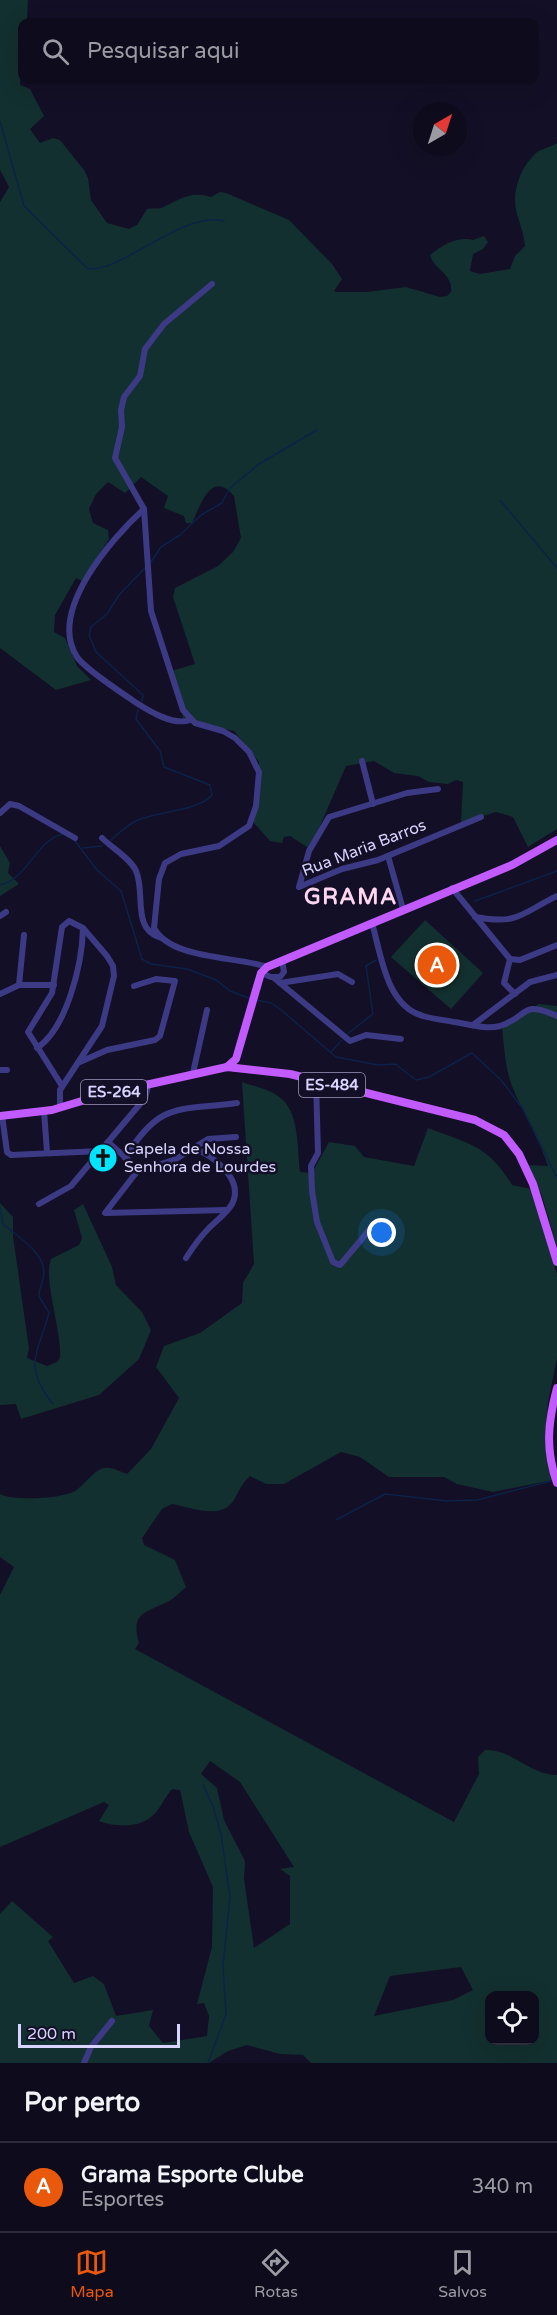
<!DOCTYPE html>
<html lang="pt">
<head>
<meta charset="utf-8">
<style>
  body { margin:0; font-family:"Varela Round",sans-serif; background:#171425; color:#f1f3f6 }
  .controls { position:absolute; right:18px; bottom:18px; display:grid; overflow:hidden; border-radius:12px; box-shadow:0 6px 24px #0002 }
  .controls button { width:54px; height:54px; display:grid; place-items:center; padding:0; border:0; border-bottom:2px solid #2e2b3b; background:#0e0b1c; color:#f1f3f6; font:30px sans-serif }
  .compass { position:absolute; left:413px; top:102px; width:54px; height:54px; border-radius:50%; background:#0e0b1c; box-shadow:0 6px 24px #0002; rotate:39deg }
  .scale { position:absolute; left:18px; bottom:15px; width:162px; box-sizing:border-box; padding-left:6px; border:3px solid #d9d4ff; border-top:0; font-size:16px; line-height:21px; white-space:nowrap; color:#d9d4ff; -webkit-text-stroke:4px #130f26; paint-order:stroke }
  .you { position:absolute; left:382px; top:1233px; width:21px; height:21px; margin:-15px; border:4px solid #fff; border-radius:50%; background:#1a73e8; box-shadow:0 0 0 9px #1a73e833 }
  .badge { display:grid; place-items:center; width:39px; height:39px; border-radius:50%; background:#ea580c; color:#fff; font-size:20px; font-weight:700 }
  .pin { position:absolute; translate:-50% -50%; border:3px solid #fff; box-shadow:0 2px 6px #0006 }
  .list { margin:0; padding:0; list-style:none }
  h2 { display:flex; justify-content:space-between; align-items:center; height:78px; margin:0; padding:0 24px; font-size:26px }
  h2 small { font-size:20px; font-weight:400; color:#9b9ba3 }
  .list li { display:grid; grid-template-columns:39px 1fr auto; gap:18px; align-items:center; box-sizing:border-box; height:90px; padding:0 24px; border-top:2px solid #2e2b3b }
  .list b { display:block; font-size:22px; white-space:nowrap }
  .list p { margin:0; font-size:20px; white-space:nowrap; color:#9b9ba3 }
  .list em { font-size:20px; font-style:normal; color:#9b9ba3 }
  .icon { flex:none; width:33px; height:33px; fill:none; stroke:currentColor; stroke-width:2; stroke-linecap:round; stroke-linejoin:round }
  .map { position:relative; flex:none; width:557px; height:2063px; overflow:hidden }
  .search { position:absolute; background:#0e0b1c; box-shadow:0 6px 24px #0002; left:18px; right:18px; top:18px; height:66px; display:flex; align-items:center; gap:15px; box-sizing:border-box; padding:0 21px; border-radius:12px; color:#9b9ba3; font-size:22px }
  .sheet { height:168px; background:#0e0b1c }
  nav { display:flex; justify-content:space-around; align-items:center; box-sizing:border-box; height:84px; border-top:2px solid #2e2b3b; background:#0e0b1c; font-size:16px; color:#9b9ba3 }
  nav a { display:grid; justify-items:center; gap:3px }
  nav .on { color:#ea580c }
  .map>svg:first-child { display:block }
</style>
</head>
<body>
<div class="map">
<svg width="557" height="2063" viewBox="0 0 557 2063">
  <rect width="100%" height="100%" fill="#130f26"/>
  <g fill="#12302f" fill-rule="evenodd">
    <path d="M0 0H28L27 22H22L20 85 30 89 44 116 30 129 40 143 53 138 60 140 84 170 88 178 91 200 107 223 129 229 137 225 147 209C151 208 157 209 161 208 179 200 190 190 211 197L220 192 226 193 289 220 332 264 342 279 334 291 337 292H367L406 287 440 297 447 296 451 292C453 273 434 270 430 255 442 245 458 236 473 240L484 236 488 242 483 249 473 254 470 271 480 274 510 269 515 256 525 246C524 234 520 225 517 214 511 192 520 168 536 153 541 149 551 147 557 143V829L528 847 513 817 496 812 461 823 463 782 456 780 448 784 429 782 418 776 394 773 374 761 346 766 310 849 290 836 284 837 282 843 270 841 253 822 259 762 234 731 184 721 171 671 195 664 173 597 175 588 218 566 233 552 241 538 234 496C211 468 200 507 192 523H186L184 516 164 508 168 496 141 477 125 493 108 482 96 494 89 509 93 523 108 530 109 539 82 581 76 578 55 615 54 632 65 638 77 666 91 680 56 690 0 648V202L9 187 0 170Z"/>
    <path d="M0 846 10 863 8 873 19 884 0 896Z"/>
    <path d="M425 920 483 973 451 1009 391 957Z"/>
    <path d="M539 1004 557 1006V1247L542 1196 528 1165 548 1166C539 1138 523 1114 512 1086 505 1068 504 1046 502 1027Z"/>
    <path d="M242 1082C253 1086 268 1089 278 1096 300 1110 297 1148 300 1172L312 1173 329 1142 355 1146 364 1157 414 1166 428 1128C469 1144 488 1145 512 1185L531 1189 557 1274V1358L548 1402 545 1440 553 1480 493 1492 457 1484 444 1477H389L360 1457 341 1452 284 1484H266L250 1476C242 1483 239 1491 234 1500 220 1521 191 1507 172 1504L162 1509 142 1538 144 1545 175 1560 186 1587C180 1592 174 1599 167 1602 146 1613 130 1612 139 1643L135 1649 454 1822 479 1774 478 1757 485 1750C510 1748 530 1775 557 1775V2063H311L303 2055 280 2054 247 2045 228 2051 209 2063H0V1914L12 1901 53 1937 48 1941 74 1983 93 1976 104 1984 116 2016 153 2010 149 2026 163 2043 207 2036 209 2016 204 2003 197 2004 212 1947 213 1887 189 1832 180 1790 172 1789C164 1798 160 1810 151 1817 139 1828 113 1827 99 1821L109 1805 104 1802 0 1847V1595L14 1567 0 1557V1494C14 1501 61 1499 75 1491 84 1486 94 1469 105 1468 112 1467 121 1472 127 1474L151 1449 179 1398 156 1367 164 1346 200 1333 242 1303 243 1283 254 1264ZM210 1761 240 1782 294 1867 280 1869 290 1876V1924L254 1948 244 1879 245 1861 224 1820 217 1788 201 1774ZM461 1967 473 1990 453 2000 374 2016 390 1976ZM490 1996H534V2040H490Z"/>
    <path d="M0 1203 13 1217V1236L29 1349 27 1358 47 1366 57 1362 60 1358C62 1331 43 1280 51 1259L79 1245 82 1238 74 1210 83 1204 112 1267 116 1285 142 1312 151 1330 139 1359 99 1395 21 1419 16 1404 0 1405Z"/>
  </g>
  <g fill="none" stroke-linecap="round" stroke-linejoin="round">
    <g stroke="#0c2248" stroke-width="1.5">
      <path d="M0 121 24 206 87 268C118 276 182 210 224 221"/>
      <path d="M500 500 557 568"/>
      <path d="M151 562 161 547 180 535 201 515 222 503 229 489 236 483 259 464 317 430"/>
      <path d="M142 701 143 695 96 652 89 635 91 627 107 614 119 595 145 568"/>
      <path d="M111 840C120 832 127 825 138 820 157 812 201 810 212 795L210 785 164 767 160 751 136 719 138 710"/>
      <path d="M75 841 97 870 121 891 142 959 151 964 187 969 216 980 230 991 251 999"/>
      <path d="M83 848 102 846"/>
      <path d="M0 885C28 879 36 840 63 834"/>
      <path d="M475 901 557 871"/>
      <path d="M256 1000 271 1003 280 1009 336 1057 378 1065 395 1064 416 1080 429 1077 472 1053 501 1080 523 1109 557 1178"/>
      <path d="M346 1035 373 1014 366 966 376 960"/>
      <path d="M331 1052 342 1040"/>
      <path d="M0 1207 3 1224C17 1236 43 1251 44 1272 44 1281 39 1287 39 1296L49 1313C37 1355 23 1366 53 1404"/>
      <path d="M336 1520 385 1494 447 1501 477 1500 551 1481"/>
      <path d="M203 1785 213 1806 221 1834 230 1897 223 1966 226 2014 208 2063"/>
    </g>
    <g stroke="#3d3a85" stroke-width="6">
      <path d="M212 284 164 324 145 349 140 376 124 397 121 410 122 427 115 458 144 509 151 611 183 710 195 723 223 731 235 738 249 752 259 772 256 806 249 826 219 846 181 854 165 863 159 879 154 928C171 960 237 956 267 967"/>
      <path d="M144 509C113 537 47 611 77 657 85 669 122 693 135 702 149 711 173 726 190 720"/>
      <path d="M362 761 373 804"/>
      <path d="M438 789 407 793 329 817 309 851 299 887 342 869 378 860 481 817"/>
      <path d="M0 813 10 804 19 806 75 838"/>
      <path d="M102 838C111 847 131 859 136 871 146 894 131 929 161 938"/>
      <path d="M388 856 403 909"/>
      <path d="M452 888 510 959 504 983 515 994"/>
      <path d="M0 916 6 912"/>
      <path d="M475 917C519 925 520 914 557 896"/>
      <path d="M372 923C381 954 386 1006 423 1016 433 1019 444 1020 454 1022 469 1024 485 1030 500 1026 529 1017 520 999 557 1016"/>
      <path d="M510 959 520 960 557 945"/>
      <path d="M261 973 271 977H280L284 972 282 960"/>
      <path d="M274 978 350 1041 366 1035 401 1039"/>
      <path d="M280 983 338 974 352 982"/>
      <path d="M19 985 24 935"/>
      <path d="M0 994 19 985H54"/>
      <path d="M473 1025 530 982 557 975"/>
      <path d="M37 1048C67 1028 82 964 83 929"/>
      <path d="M80 1062 107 1050 155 1040 160 1036 175 981 156 979 134 986"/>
      <path d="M0 1070H7"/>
      <path d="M193 1073 207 1010"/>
      <path d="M316 1081 318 1153 311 1166 312 1191 317 1222 333 1262 340 1265 376 1222"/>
      <path d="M60 1108V1090L102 1026 114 976 113 966 107 956 83 928 69 921 62 927 52 993 28 1032 62 1086"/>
      <path d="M44 1111 47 1152"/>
      <path d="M2 1115 7 1152 11 1155 101 1151"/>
      <path d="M108 1142 135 1166 143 1170 176 1159 208 1139 236 1137"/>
      <path d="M125 1158C160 1101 177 1111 237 1103"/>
      <path d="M139 1169 105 1213 227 1210"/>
      <path d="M39 1204 71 1186 145 1098 149 1083"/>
      <path d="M186 1258C193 1247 200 1237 209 1228 217 1220 227 1213 232 1204 245 1179 212 1155 193 1148"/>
      <path d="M84 2063 91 2047 112 2021"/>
    </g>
    <g stroke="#c25bff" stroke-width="8">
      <path d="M227 1067 236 1059 261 973 267 967 512 865 557 840"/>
      <path d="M0 1116 52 1110 105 1094 227 1067 290 1074 475 1120 504 1135 519 1154 533 1184 557 1262"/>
      <path d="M557 1388C548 1422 545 1449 557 1483"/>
    </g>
  </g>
  <defs>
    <g id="church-disc" transform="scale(1.5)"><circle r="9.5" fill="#00e5ff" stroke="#130f26"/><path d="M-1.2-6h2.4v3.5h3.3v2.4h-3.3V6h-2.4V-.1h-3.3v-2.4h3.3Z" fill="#111"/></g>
  </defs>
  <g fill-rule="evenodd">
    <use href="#church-disc" x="103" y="1158"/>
  </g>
  <g text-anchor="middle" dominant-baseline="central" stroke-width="5" stroke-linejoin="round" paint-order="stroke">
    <g fill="#130f26" stroke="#9e99be" stroke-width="1.5">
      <rect x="299" y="1073" width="66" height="24" rx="4.5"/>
      <rect x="81" y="1080" width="66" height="24" rx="4.5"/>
    </g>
    <g font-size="15" font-weight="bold" fill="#d9d4ff">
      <text x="332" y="1085">ES-484</text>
      <text x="114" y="1092">ES-264</text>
    </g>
    <g font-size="16" fill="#d9d4ff" stroke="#130f26">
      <text transform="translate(364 848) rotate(-21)">Rua Maria Barros</text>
    </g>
    <g font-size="16" fill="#d9d4ff" stroke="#130f26" text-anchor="start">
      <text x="124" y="1149">Capela de Nossa<tspan x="124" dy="18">Senhora de Lourdes</tspan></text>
    </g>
    <g font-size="22" font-weight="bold" letter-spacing="1.5" fill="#ffd6f0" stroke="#130f26">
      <text x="351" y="897">GRAMA</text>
    </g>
  </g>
</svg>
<div class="controls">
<button><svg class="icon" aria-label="locate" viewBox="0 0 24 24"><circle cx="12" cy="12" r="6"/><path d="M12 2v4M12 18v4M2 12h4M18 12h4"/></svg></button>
</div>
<svg class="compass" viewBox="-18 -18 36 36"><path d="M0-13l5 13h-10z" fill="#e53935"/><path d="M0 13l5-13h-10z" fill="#9b9ba3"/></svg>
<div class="scale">200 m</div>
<div class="you"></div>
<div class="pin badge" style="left:437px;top:965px">A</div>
<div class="search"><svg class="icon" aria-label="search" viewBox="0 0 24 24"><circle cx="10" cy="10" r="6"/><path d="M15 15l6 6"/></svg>Pesquisar aqui</div>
</div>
<section class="sheet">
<h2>Por perto<small></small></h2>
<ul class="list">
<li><span class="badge">A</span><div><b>Grama Esporte Clube</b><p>Esportes</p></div><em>340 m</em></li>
</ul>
</section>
<nav>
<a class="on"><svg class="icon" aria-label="map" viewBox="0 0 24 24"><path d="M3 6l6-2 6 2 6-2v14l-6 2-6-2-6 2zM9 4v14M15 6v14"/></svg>Mapa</a>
<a><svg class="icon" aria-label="directions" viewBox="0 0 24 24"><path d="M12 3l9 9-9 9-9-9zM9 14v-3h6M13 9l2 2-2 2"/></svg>Rotas</a>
<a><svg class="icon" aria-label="saved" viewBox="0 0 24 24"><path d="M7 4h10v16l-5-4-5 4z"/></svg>Salvos</a>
</nav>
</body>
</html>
